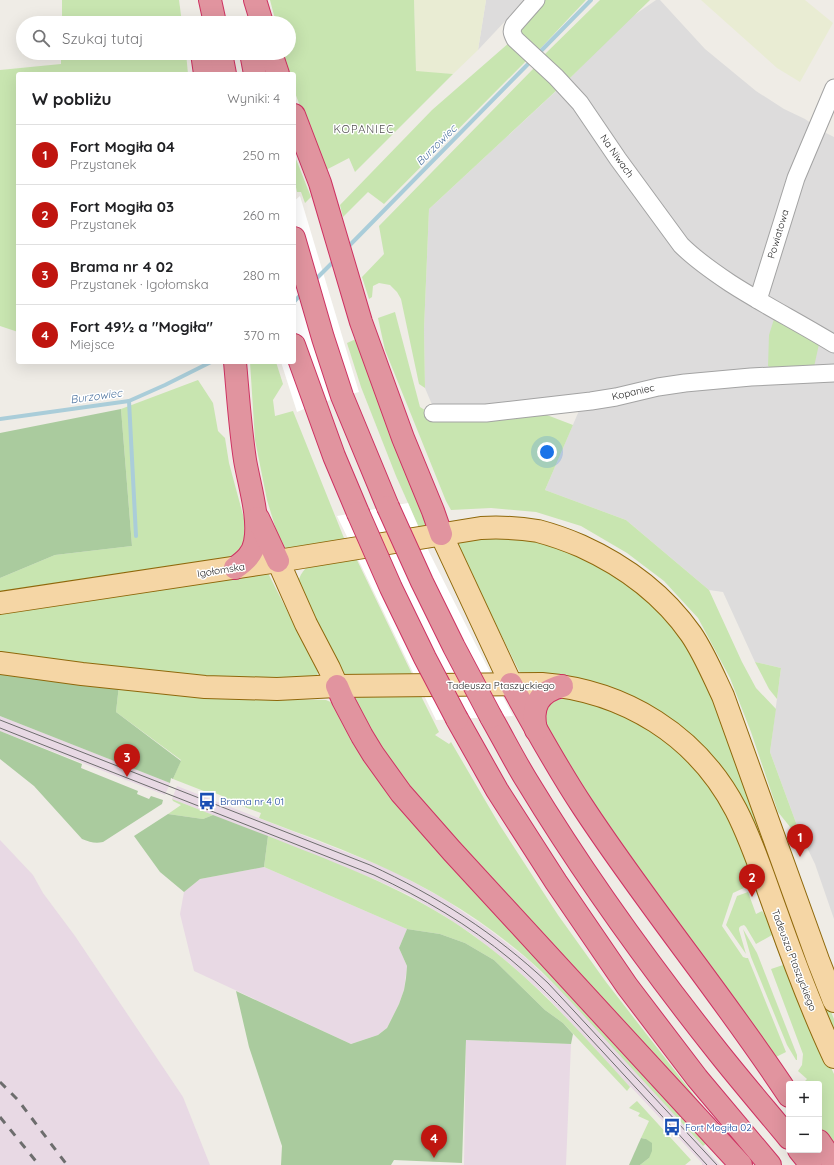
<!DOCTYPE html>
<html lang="pl">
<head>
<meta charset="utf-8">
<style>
  body { margin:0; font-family:Quicksand,sans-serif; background:#f2f2f2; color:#202124 }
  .controls { position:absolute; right:12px; bottom:12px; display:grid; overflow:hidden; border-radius:4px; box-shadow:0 4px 16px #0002 }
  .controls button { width:36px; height:36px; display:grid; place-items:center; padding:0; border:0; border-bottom:1px solid #e0e0e0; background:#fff; color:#202124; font:20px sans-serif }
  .you { position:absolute; left:547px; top:452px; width:14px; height:14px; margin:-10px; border:3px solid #fff; border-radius:50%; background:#1a73e8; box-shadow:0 0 0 6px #1a73e833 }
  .badge { display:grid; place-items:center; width:26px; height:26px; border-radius:50%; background:#bf150f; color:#fff; font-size:13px; font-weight:700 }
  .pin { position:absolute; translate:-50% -33px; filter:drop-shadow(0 1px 2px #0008) }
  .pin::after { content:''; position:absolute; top:21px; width:14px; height:12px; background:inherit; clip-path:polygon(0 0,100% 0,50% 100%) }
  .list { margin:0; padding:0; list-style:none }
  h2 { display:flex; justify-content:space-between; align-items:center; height:52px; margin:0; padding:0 16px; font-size:17px }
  h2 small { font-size:13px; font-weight:400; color:#757577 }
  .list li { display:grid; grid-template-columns:26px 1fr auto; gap:12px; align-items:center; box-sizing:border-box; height:60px; padding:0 16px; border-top:1px solid #e0e0e0 }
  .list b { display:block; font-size:15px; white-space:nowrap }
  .list p { margin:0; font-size:13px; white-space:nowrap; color:#757577 }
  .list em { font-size:13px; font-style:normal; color:#757577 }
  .icon { flex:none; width:22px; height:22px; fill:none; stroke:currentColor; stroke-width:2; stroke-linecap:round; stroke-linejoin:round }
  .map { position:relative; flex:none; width:834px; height:1165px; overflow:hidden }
  .search { position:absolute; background:#fff; box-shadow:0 4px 16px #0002; left:16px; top:16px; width:280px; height:44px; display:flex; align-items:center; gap:10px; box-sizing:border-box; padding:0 14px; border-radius:22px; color:#757577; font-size:15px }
  .panel { position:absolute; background:#fff; box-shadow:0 4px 16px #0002; left:16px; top:72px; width:280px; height:292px; border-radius:4px }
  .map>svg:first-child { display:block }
</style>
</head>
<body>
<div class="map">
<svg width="834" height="1165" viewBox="0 0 834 1165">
  <rect width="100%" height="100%" fill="#efece6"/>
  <g fill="#dddcdc">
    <path d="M486 0H525L478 50Z"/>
    <path d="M656 0H660L705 49 756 91 784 109 805 119 822 131 834 137V919L815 864 799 831 770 752 781 668 755 662 723 592 709 590 626 520 545 490 581 406 433 407 425 388 424 329 429 209 569 79 630 18Z"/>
  </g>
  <g fill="#e8d9e4">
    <path d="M0 716 170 783 165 795 0 731Z"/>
    <path d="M177 786 384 867 406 878 444 899 487 928 526 958 567 997 720 1165H702V1163L631 1087H630L548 998 509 963 472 934 443 915 409 895 374 879 172 799Z"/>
    <path d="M0 840 33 875 43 893 75 936 183 1097 210 1165H0Z"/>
    <path d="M264 867 407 929 399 948 407 966 404 990 399 1004 387 1028 378 1035 351 1044 194 971 180 914 184 892 200 879Z"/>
    <path d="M466 1040 571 1044 566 1165H464Z"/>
  </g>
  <g fill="#e9ecd3">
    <path d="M414 0H486L478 50 453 74 416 72Z"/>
    <path d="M701 0H805L833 23 800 82 777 68Z"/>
  </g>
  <g fill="#c8e5b0">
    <path d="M62 0H179L182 23H62Z"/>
    <path d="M270 0H414L416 71 453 74 355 172 349 158 324 171 294 90V74H288L283 53H289V23H276Z"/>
    <path d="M544 0H586L539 50 519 32 523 23Z"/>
    <path d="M600 0H650L569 79 543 56Z"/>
    <path d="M510 42 526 61 384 204 368 192 343 217 340 205 432 110Z"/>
    <path d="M61 53H186L188 74H18V332L0 326V70L61 64Z"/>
    <path d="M534 68 558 89 429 209 424 329 425 388 419 384 401 299 397 292 390 285 379 283 373 286 372 297 369 299 362 277 384 254 379 226Z"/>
    <path d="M294 154 311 197 305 203 301 192H297L294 178Z"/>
    <path d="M395 312 420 407 439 419 539 412 573 425 545 490 626 520 709 590 742 662 756 688 776 709 770 752 799 831 795 833 778 812 751 732 730 678 698 618 664 581 627 553 581 526 536 512 491 508 451 510 446 501 385 350 378 318Z"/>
    <path d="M774 319 819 344 814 367 773 369 768 366 769 335Z"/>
    <path d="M356 339 430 525 421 532 396 476 361 387 347 343Z"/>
    <path d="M250 362H276L283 384 273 400 275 416 293 411 346 543 284 552 281 546 267 500 255 440Z"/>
    <path d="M198 380 213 403 218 431 225 438 229 463 246 526 253 540 236 560 0 595V578L55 555 132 546 121 409Z"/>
    <path d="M494 538H512L540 542 565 549 619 575 677 627 705 674 812 965 834 1019V1039L696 742 523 675 519 671 457 546V543L459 541Z"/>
    <path d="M356 558 414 678 345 675 341 672 298 583C299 577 302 572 306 568Z"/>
    <path d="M267 571 318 672 317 676 309 678 231 677 137 672 0 656V610Z"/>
    <path d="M755 662 781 668 777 699 769 689Z"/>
    <path d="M119 685 285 699 326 700 335 704 707 1143 703 1146C673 1113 643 1081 613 1048 590 1022 566 996 541 971 512 944 478 919 444 899 386 864 322 842 259 818L261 813 226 800 227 798 215 793 214 795 173 779 181 760 116 712Z"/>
    <path d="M419 692 439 732 435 735 449 744 451 742 499 824 558 915 606 982 707 1112 403 784 350 694Z"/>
    <path d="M559 695 592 700 674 743 720 796 744 853 749 874 742 877 746 887 733 893 722 926 743 957 746 958H748L786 1052 776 1057 795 1084H791L588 799 544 727 543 707Z"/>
    <path d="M172 799 213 815 203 819 168 814 181 805 173 801Z"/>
    <path d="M268 836C328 860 389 882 444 916 519 962 572 1023 630 1087L627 1091 563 1023 545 1010 494 960 465 943 440 934 407 929 264 867Z"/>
    <path d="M748 892 756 914 762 911 775 930 811 1026 834 1074V1149L819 1127V1084H802L807 1079 798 1071 802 1065 803 1054 771 969 783 965 772 935 756 944 746 927 744 925C740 926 739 927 739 930L746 954 726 925 737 896Z"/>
    <path d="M743 929 757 953 797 1055V1060H796L787 1045 751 957Z"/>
    <path d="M637 1101 691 1160 685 1165H640L649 1158 646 1139 641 1138 649 1121 638 1116 640 1113 629 1108 631 1106Z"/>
  </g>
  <g fill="#aacb9e">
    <path d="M121 409 132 546 55 555 0 578V433Z"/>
    <path d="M0 671 119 685 116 712 181 761 173 779 171 778 170 783 0 716Z"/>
    <path d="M0 731 82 764 81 768 138 791 137 794 149 799 151 796 163 800 162 804 103 842C95 844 90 842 82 839L34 786 0 759Z"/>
    <path d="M168 814 203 819 213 815 268 836 264 867 200 879 184 892 160 872 134 836Z"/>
    <path d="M407 929 440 934 465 943 494 960 545 1010 563 1023 573 1034 571 1044 466 1040 462 1163 394 1160 391 1165H281L282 1146 249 1047 236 991 351 1044 378 1035 387 1028 399 1004 404 990 406 978 407 966 399 948Z"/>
    <path d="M641 1138 646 1139 652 1143V1151L649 1158 640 1165H629Z"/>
  </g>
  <g fill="#fff">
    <path d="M300 196 359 392 316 404 297 412 281 362H294V201Z"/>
    <path d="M408 503 430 554 476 645 513 716 436 720 337 516Z"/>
  </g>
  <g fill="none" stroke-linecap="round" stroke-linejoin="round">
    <g stroke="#aacdd9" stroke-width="4">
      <path d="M537 55 591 0"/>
      <path d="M346 249 532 60"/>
      <path d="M314 281 336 259"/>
      <path d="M294 302 302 293"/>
      <path d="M129 401 136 536"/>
      <path d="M0 419 129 401 165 385 211 362"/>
    </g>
    <g stroke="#a3a3a3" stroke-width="19">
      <g id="minor">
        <path d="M536 0 514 25C511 31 512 33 515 39L556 77 580 103 618 159 681 245C696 260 712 271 730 283 764 305 800 323 834 344"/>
        <path d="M758 300 796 178 834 88"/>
        <path d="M433 413H486L591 401 616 397 658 387 685 383 751 377 834 373"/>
      </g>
    </g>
    <g stroke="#8f680b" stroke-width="24">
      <g id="major">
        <path d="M441 534 511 684"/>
        <path d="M278 561 306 624 329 668 337 686"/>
        <path d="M0 603 278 561 481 528C500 527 520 528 538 531 553 535 567 540 581 546 625 566 663 594 691 634 704 653 713 675 723 696L818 960 834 1001"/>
        <path d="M0 663 82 674 205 687 277 689 337 686 542 684C625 691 697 735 736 810 753 843 764 879 777 914 794 962 812 1010 834 1057"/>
      </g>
    </g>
    <g stroke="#ce3262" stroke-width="24">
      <g id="highway">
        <path d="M210 0 215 23"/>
        <path d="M255 0 262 23"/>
        <path d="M202 53 205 74"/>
        <path d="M221 53 225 74"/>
        <path d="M251 53 255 74"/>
        <path d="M271 53 278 74"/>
        <path d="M294 115 320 183 361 322 403 438 433 511 441 534"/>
        <path d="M294 238 323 338 342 396 388 507"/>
        <path d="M294 345 334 456 358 513"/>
        <path d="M235 362C238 395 240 427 245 460 249 484 260 518 255 542 253 554 245 561 235 568"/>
        <path d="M258 518 278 561"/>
        <path d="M511 684C534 726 557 768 583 807 648 906 724 997 789 1096"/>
        <path d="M337 686 343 700 362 736 373 754 401 793 452 851 741 1165"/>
        <path d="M491 717C503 738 514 760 527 781 584 875 649 965 718 1052 741 1081 765 1109 789 1138"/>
        <path d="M457 719 497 790 556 882 627 986 697 1078 770 1165"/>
        <path d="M536 730C531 707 538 692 562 686"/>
        <path d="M819 1141 834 1163"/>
        <path d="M799 1150 811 1165"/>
      </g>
    </g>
    <use href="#minor" stroke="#fff" stroke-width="17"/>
    <use href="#major" stroke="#f5d6a5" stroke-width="22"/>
    <use href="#highway" stroke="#e1949f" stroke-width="22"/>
    <g stroke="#6d6d6d" stroke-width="1">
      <path d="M0 720 370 865C437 896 495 933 548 983L717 1165"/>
      <path d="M0 728 374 875C423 898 469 925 510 959 544 987 572 1019 602 1051 637 1089 672 1127 707 1165"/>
    </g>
    <g stroke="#6d6d6d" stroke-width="3" stroke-dasharray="8 8" stroke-linecap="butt">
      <path d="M0 1082 18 1100 67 1165"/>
      <path d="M0 1117 39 1165"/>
    </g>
    <g stroke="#ce3262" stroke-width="24" stroke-linecap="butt">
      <g id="highway-bridge">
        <path d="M388 507 422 582 454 647 491 717"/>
        <path d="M358 513 391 588 425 658 457 719"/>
      </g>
    </g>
    <use href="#highway-bridge" stroke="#e1949f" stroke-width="22"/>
  </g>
  <defs>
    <g id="bus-bare" transform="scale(1.38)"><path d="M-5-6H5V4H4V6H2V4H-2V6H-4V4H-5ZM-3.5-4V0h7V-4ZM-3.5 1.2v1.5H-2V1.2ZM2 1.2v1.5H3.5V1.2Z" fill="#1a4fb4" stroke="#fff" stroke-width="2.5" paint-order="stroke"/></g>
  </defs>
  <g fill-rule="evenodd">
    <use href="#bus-bare" x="207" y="801"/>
    <use href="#bus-bare" x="672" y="1127"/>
  </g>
  <g text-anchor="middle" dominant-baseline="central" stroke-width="3" stroke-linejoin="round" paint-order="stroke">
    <g font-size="10" fill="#1f1f1f" stroke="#fff">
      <text transform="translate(617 156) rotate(55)">Na Niwach</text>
      <text transform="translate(778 234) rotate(-73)">Powiatowa</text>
      <text transform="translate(633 392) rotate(-13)">Kopaniec</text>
      <text transform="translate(221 570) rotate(-9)">Igołomska</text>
      <text x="501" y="685">Tadeusza Ptaszyckiego</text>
      <text transform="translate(794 960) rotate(69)">Tadeusza Ptaszyckiego</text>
    </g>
    <g font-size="10" fill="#164399" stroke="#fff" text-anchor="start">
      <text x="220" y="801">Brama nr 4 01</text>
      <text x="685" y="1127">Fort Mogiła 02</text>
    </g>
    <g font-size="11" letter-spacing="1" fill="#525252" stroke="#fff">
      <text x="364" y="129">KOPANIEC</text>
    </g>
    <g font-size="11" font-style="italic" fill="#4f75a0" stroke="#fff">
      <text transform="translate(436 145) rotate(-45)">Burzowiec</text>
      <text transform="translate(96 396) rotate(-8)">Burzowiec</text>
    </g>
  </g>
</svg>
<div class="controls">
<button>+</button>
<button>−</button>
</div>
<div class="you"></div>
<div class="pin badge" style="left:800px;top:857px">1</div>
<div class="pin badge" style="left:752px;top:897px">2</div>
<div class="pin badge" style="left:127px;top:777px">3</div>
<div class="pin badge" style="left:434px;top:1158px">4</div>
<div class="search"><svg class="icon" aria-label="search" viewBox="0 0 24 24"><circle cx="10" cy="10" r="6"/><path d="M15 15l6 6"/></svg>Szukaj tutaj</div>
<section class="panel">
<h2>W pobliżu<small>Wyniki: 4</small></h2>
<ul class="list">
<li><span class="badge">1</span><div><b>Fort Mogiła 04</b><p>Przystanek</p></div><em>250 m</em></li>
<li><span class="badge">2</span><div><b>Fort Mogiła 03</b><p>Przystanek</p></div><em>260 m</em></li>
<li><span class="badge">3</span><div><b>Brama nr 4 02</b><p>Przystanek · Igołomska</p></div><em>280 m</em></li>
<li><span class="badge">4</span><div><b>Fort 49½ a &quot;Mogiła&quot;</b><p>Miejsce</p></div><em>370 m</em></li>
</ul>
</section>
</div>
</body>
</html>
